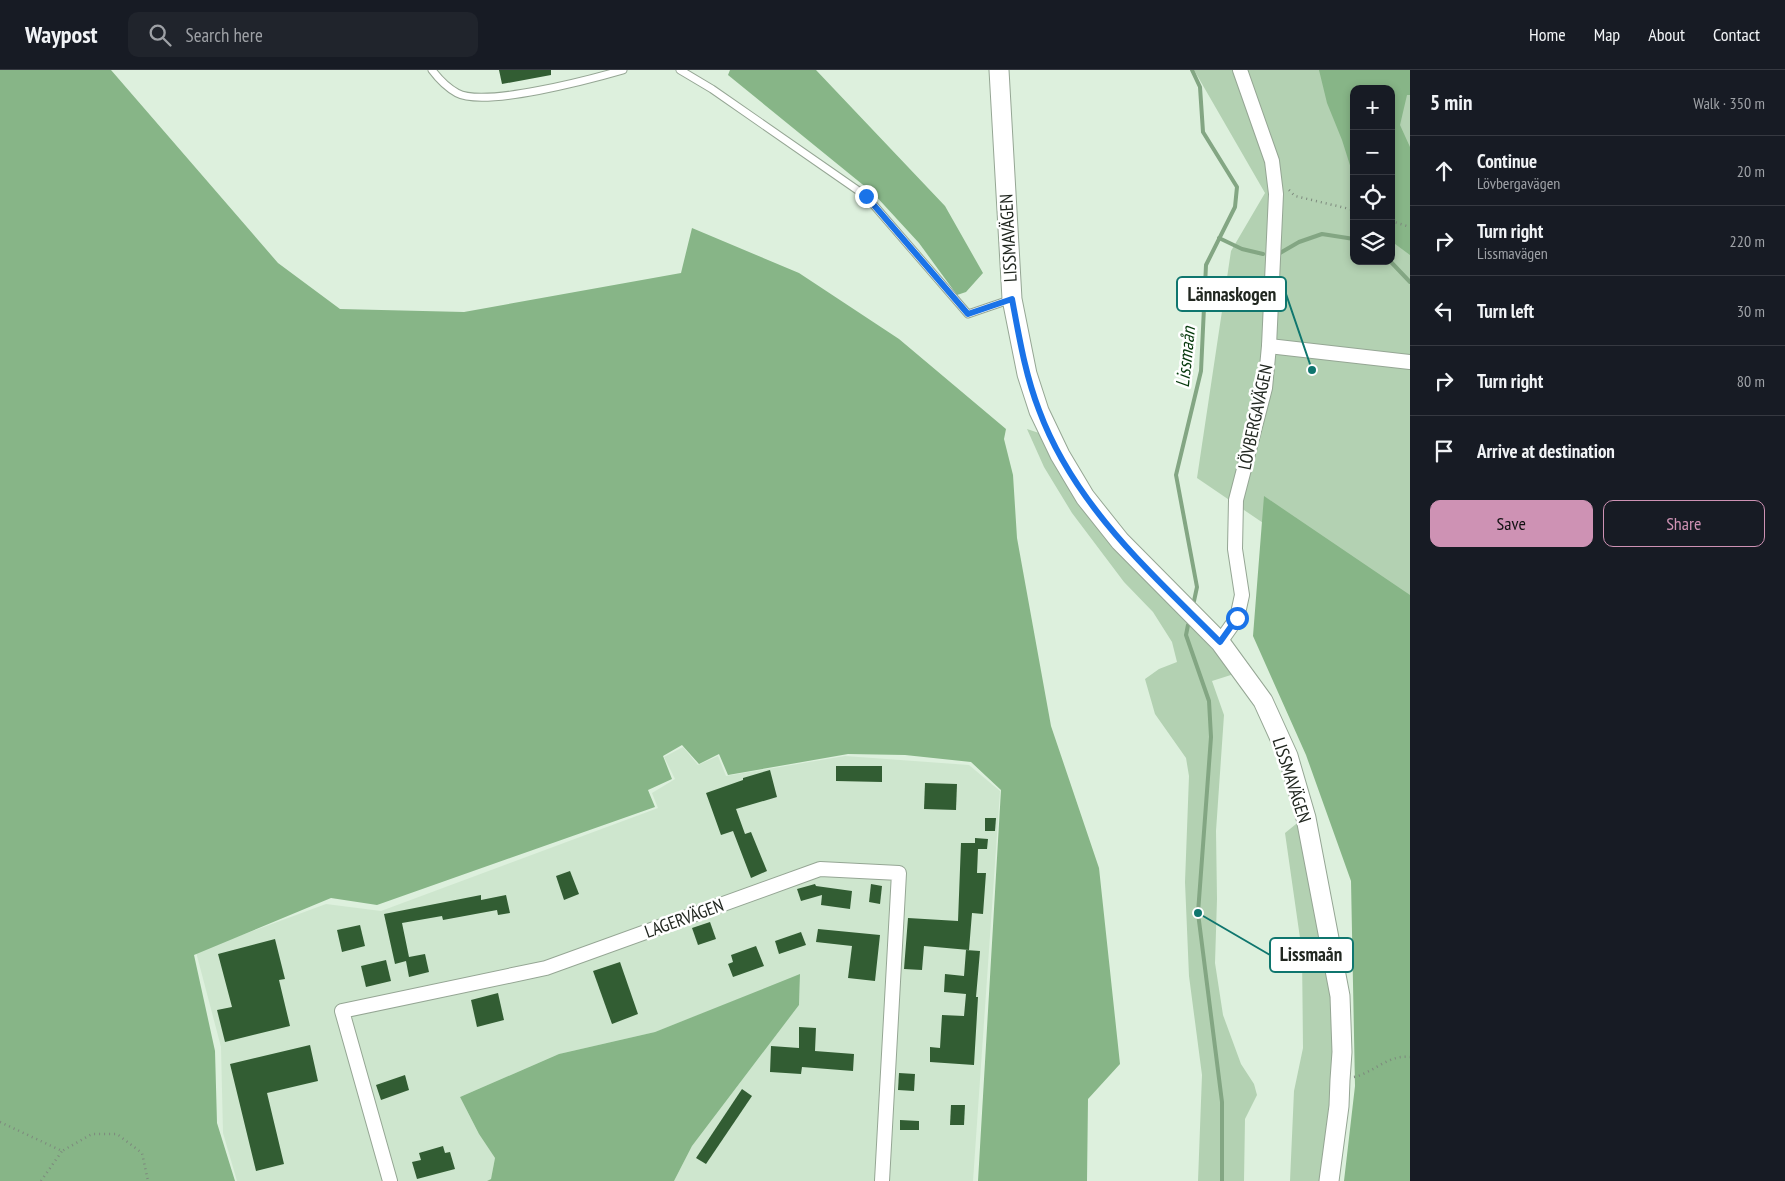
<!DOCTYPE html>
<html lang="en">
<head>
<meta charset="utf-8">
<style>
  body { margin:0; font-family:"PT Sans Narrow",sans-serif; background:#20242c; color:#f1f3f6 }
  .controls { position:absolute; right:15px; top:15px; display:grid; overflow:hidden; border-radius:10px; box-shadow:0 2px 8px #0003 }
  .controls button { width:45px; height:45px; display:grid; place-items:center; padding:0; border:0; border-bottom:1px solid #363941; background:#171b24; color:#f1f3f6; font:25px sans-serif }
  .stop { position:absolute; width:15px; height:15px; margin:-11px; border:4px solid #1a73e8; border-radius:50%; background:#fff }
  .stop.end { background:#1a73e8; border-color:#fff; box-shadow:0 1px 5px #0008 }
  .list { margin:0; padding:0; list-style:none }
  h2 { display:flex; justify-content:space-between; align-items:center; height:65px; margin:0; padding:0 20px; font-size:21px }
  h2 small { font-size:16px; font-weight:400; color:#9ea1a6 }
  .list li { display:grid; grid-template-columns:32px 1fr auto; gap:15px; align-items:center; box-sizing:border-box; height:70px; padding:0 20px; border-top:1px solid #363941 }
  .list b { display:block; font-size:19px; white-space:nowrap }
  .list p { margin:0; font-size:16px; white-space:nowrap; color:#9ea1a6 }
  .list em { font-size:16px; font-style:normal; color:#9ea1a6 }
  .actions { display:flex; gap:10px; padding:15px 20px }
  .actions a { flex:1; padding:11px 0; border:1px solid #ce92b4; border-radius:10px; text-align:center; font-size:18px; color:#ce92b4 }
  .actions .main { background:#ce92b4; color:#111 }
  .icon { flex:none; width:28px; height:28px; fill:none; stroke:currentColor; stroke-width:2; stroke-linecap:round; stroke-linejoin:round }
  .map { position:relative; flex:none; width:1410px; height:1111px; overflow:hidden }
  header { display:flex; align-items:center; gap:30px; box-sizing:border-box; height:70px; padding:0 25px; background:#171b24; border-bottom:1px solid #363941 }
  header strong { font-size:24px }
  nav { display:flex; gap:28px; margin-inline-start:auto; font-size:18px }
  .search { width:350px; height:45px; background:#20242c; display:flex; align-items:center; gap:12px; box-sizing:border-box; padding:0 18px; border-radius:10px; color:#9ea1a6; font-size:19px }
  main { display:flex }
  aside { flex:1; background:#171b24 }
  .map>svg:first-child { display:block }
</style>
</head>
<body>
<header>
<strong>Waypost</strong>
<div class="search"><svg class="icon" aria-label="search" viewBox="0 0 24 24"><circle cx="10" cy="10" r="6"/><path d="M15 15l6 6"/></svg>Search here</div>
<nav><a>Home</a><a>Map</a><a>About</a><a>Contact</a></nav>
</header>
<main>
<div class="map">
<svg width="1410" height="1111" viewBox="0 0 1410 1111">
  <rect width="100%" height="100%" fill="#ddf0dd"/>
  <path fill="#cee6ce" d="M683 677 698 695 718 686 726 706 845 686 969 695 1000 721 973 1111H674L692 1076 799 935 800 905 655 962 559 984 460 1027 479 1064 495 1088 491 1109 487 1111H237L223 1063 221 977 196 882 326 834 381 841 658 738 652 723 675 709 664 687Z"/>
  <g fill="#b3d1b2" fill-rule="evenodd">
    <path d="M1194 0H1410V553L1197 408 1231 181 1265 123ZM1354 19H1391V191H1354Z"/>
    <path d="M1027 359 1039 363 1067 410 1089 443 1132 497 1180 542 1234 604 1212 611 1224 645 1216 761 1217 829 1215 893 1223 945 1241 994 1254 1014 1257 1025 1245 1049 1244 1111H1198L1202 1005 1189 906 1185 812 1189 706 1186 688 1155 644 1145 609 1159 599 1177 592 1172 572 1153 542 1124 512 1072 443 1044 397Z"/>
    <path d="M1301 750 1326 894 1332 935 1334 968 1331 1019 1320 1111H1290L1294 1021 1303 978 1302 882 1285 763Z"/>
  </g>
  <g fill="#87b587">
    <path d="M0 0H111L278 193 340 239 464 242 681 203 692 158 799 203 899 269 1006 359 1004 369 1013 405 1017 468 1051 656 1099 798 1120 994 1088 1029 1087 1111H978L1001 720 971 692 905 685 848 684 728 705 719 684 699 694 682 675 663 686 672 709 648 720 655 737 377 835 331 828 194 885 215 981 217 1053 235 1111H0Z"/>
    <path d="M730 0H816L945 136 983 203 966 222 957 225 919 173 873 123 728 5Z"/>
    <path d="M1319 0H1410V25H1407L1400 55 1410 77V185L1391 171V19H1354V108L1342 70 1327 33Z"/>
    <path d="M1264 426 1410 525V1111H1344L1355 1016 1351 811 1306 685 1253 566Z"/>
    <path d="M800 904 799 935 692 1076 674 1111H487L491 1109 495 1088 479 1064 460 1027 559 984 655 962Z"/>
  </g>
  <g fill="none" stroke-linecap="round" stroke-linejoin="round">
    <g stroke="#83a683" stroke-width="4">
      <path d="M1192 0 1200 17 1203 62 1237 117 1235 137 1206 195 1201 301 1176 405 1197 517 1194 531"/>
      <path d="M1219 168 1242 179 1263 184"/>
      <path d="M1280 183 1299 172 1322 164 1354 169"/>
      <path d="M1390 191 1410 212"/>
      <path d="M1188 555 1186 565 1209 631 1211 667 1198 843 1222 1032V1111"/>
    </g>
  </g>
  <g fill="#325d33">
    <path d="M499 0H551V5L502 14Z"/>
    <path d="M836 696H882V712L836 711Z"/>
    <path d="M770 700 777 727 736 739 745 764 751 762 767 801 751 808 733 761 721 765 706 723 743 710V708Z"/>
    <path d="M925 713 957 714 956 740 924 739Z"/>
    <path d="M985 748H996L995 761H985Z"/>
    <path d="M975 768 988 769 987 779H978L977 803H986L983 844 972 843 969 880 924 876 922 900 904 899 908 848 958 851 961 773H975Z"/>
    <path d="M570 801 579 824 564 830 556 806Z"/>
    <path d="M815 814 816 816 852 821 850 839 821 835 822 825 801 831 797 819Z"/>
    <path d="M871 814 882 816 880 834 869 832Z"/>
    <path d="M481 825V830L506 825 510 843 498 845 497 840 443 850 442 846 402 853 409 887 425 884 429 902 409 907 406 891 395 894 384 844Z"/>
    <path d="M710 852 716 869 698 875 692 858Z"/>
    <path d="M360 855 365 876 342 882 337 860Z"/>
    <path d="M818 859 880 865 875 911 848 908 852 876 816 872Z"/>
    <path d="M801 862 806 875 779 884 775 871Z"/>
    <path d="M275 869 285 909 279 910 290 956 225 972 217 940 232 937 218 884Z"/>
    <path d="M756 876 764 896 733 907 728 894 733 892 731 885Z"/>
    <path d="M966 880 980 881 976 927H978L974 995 930 992V977L940 978 942 945 964 946 966 924 944 922 945 904 964 906Z"/>
    <path d="M386 890 391 911 366 917 361 896Z"/>
    <path d="M620 892 638 944 612 954 593 901Z"/>
    <path d="M498 923 504 950 477 957 471 930Z"/>
    <path d="M799 957 816 958 815 981 854 984 853 1001 802 997 801 1004 770 1002 771 976 799 978Z"/>
    <path d="M310 975 318 1011 267 1023 284 1094 256 1101 230 994Z"/>
    <path d="M899 1003 915 1004 914 1021 898 1020Z"/>
    <path d="M405 1005 409 1020 381 1030 376 1015Z"/>
    <path d="M742 1019 752 1026 706 1094 696 1088Z"/>
    <path d="M951 1035H965L964 1055H950Z"/>
    <path d="M900 1050 919 1051V1060H900Z"/>
    <path d="M443 1076 445 1083 450 1082 455 1099 417 1109 412 1092 421 1090 419 1083Z"/>
  </g>
  <g fill="none" stroke-linecap="round" stroke-linejoin="round">
    <g stroke="#95a694" stroke-width="9">
      <g id="lane">
        <path d="M432 0C438 8 448 18 457 23 484 38 592 9 623 0"/>
        <path d="M680 0 712 19 866 126 968 244 1012 229"/>
      </g>
    </g>
    <g stroke="#95a694" stroke-width="16">
      <g id="street">
        <path d="M1269 276 1410 292"/>
        <path d="M1220 572 1237 548 1242 525 1235 479 1236 430 1265 318 1269 276 1276 124 1272 91 1240 0"/>
        <path d="M390 1111 342 941 546 898 820 799 899 803 882 1111"/>
      </g>
    </g>
    <g stroke="#95a694" stroke-width="21">
      <path id="secondary" d="M999 0 1012 229 1027 304 1039 341 1060 385 1085 427 1120 471 1220 572 1263 631 1288 686 1306 748 1340 926 1342 982 1340 1010 1339 1036 1329 1111"/>
    </g>
    <g stroke="#7d897d" stroke-width="2.5" stroke-dasharray="1 4" stroke-linecap="butt">
      <path d="M1289 120 1295 126 1354 140"/>
      <path d="M1391 151 1410 157"/>
      <path d="M1354 1007C1373 1003 1389 984 1410 987"/>
      <path d="M0 1052 62 1081 92 1064H117L142 1083 148 1111"/>
      <path d="M41 1111 62 1081"/>
    </g>
    <use href="#lane" stroke="#fff" stroke-width="7"/>
    <use href="#street" stroke="#fff" stroke-width="14"/>
    <use href="#secondary" stroke="#fff" stroke-width="19"/>
  </g>
  <g fill="none" stroke-linecap="round" stroke-linejoin="round">
    <path stroke="#1a73e8" stroke-width="6" d="M866 126 968 244 1012 229C1019 266 1025 304 1039 340 1074 435 1150 502 1220 572L1237 548"/>
  </g>
  <g text-anchor="middle" dominant-baseline="central" stroke-width="5" stroke-linejoin="round" paint-order="stroke">
    <g font-size="18" fill="#212720" stroke="#fff">
      <text transform="translate(1008 168) rotate(-93)">LISSMAVÄGEN</text>
      <text transform="translate(1255 347) rotate(-78)">LÖVBERGAVÄGEN</text>
      <text transform="translate(1292 710) rotate(72)">LISSMAVÄGEN</text>
      <text transform="translate(684 848) rotate(-20)">LAGERVÄGEN</text>
    </g>
    <g font-size="19" font-style="italic" fill="#06390c" stroke="#fff">
      <text transform="translate(1185 287) rotate(-84)">Lissmaån</text>
    </g>
  </g>
  <path fill="none" stroke="#0f766e" stroke-width="2" d="M1312 300L1286 224M1198 843L1270 885"/>
  <g fill="#0f766e" stroke="#fff" stroke-width="2">
    <circle cx="1312" cy="300" r="5"/>
    <circle cx="1198" cy="843" r="5"/>
  </g>
  <g fill="#fff" stroke="#0f766e" stroke-width="2">
    <rect x="1177" y="207" width="109" height="34" rx="5"/>
    <rect x="1270" y="868" width="83" height="34" rx="5"/>
  </g>
  <g font-size="19" text-anchor="middle" font-weight="bold" fill="#212720">
    <text x="1232" y="231">Lännaskogen</text>
    <text x="1311" y="891">Lissmaån</text>
  </g>
</svg>
<div class="controls">
<button>+</button>
<button>−</button>
<button><svg class="icon" aria-label="locate" viewBox="0 0 24 24"><circle cx="12" cy="12" r="6"/><path d="M12 2v4M12 18v4M2 12h4M18 12h4"/></svg></button>
<button><svg class="icon" aria-label="layers" viewBox="0 0 24 24"><path d="M12 4l9 5-9 5-9-5zM3 14l9 5 9-5"/></svg></button>
</div>
<div class="stop" style="left:1237px;top:548px"></div>
<div class="stop end" style="left:866px;top:126px"></div>
</div>
<aside>
<h2>5 min<small>Walk · 350 m</small></h2>
<ul class="list">
<li><svg class="icon" aria-label="ahead" viewBox="0 0 24 24"><path d="M12 20V5M6 11l6-6 6 6"/></svg><div><b>Continue</b><p>Lövbergavägen</p></div><em>20 m</em></li>
<li><svg class="icon" aria-label="right" viewBox="0 0 24 24"><path d="M7 20v-9h11M14 6l5 5-5 5"/></svg><div><b>Turn right</b><p>Lissmavägen</p></div><em>220 m</em></li>
<li><svg class="icon" aria-label="left" viewBox="0 0 24 24"><path d="M17 20v-9H6M10 6l-5 5 5 5"/></svg><div><b>Turn left</b></div><em>30 m</em></li>
<li><svg class="icon" aria-label="right" viewBox="0 0 24 24"><path d="M7 20v-9h11M14 6l5 5-5 5"/></svg><div><b>Turn right</b></div><em>80 m</em></li>
<li><svg class="icon" aria-label="arrive" viewBox="0 0 24 24"><path d="M6 21V4h12l-3 4 3 4H6"/></svg><div><b>Arrive at destination</b></div></li>
</ul>
<div class="actions"><a class="main">Save</a><a>Share</a></div>
</aside>
</main>
</body>
</html>
